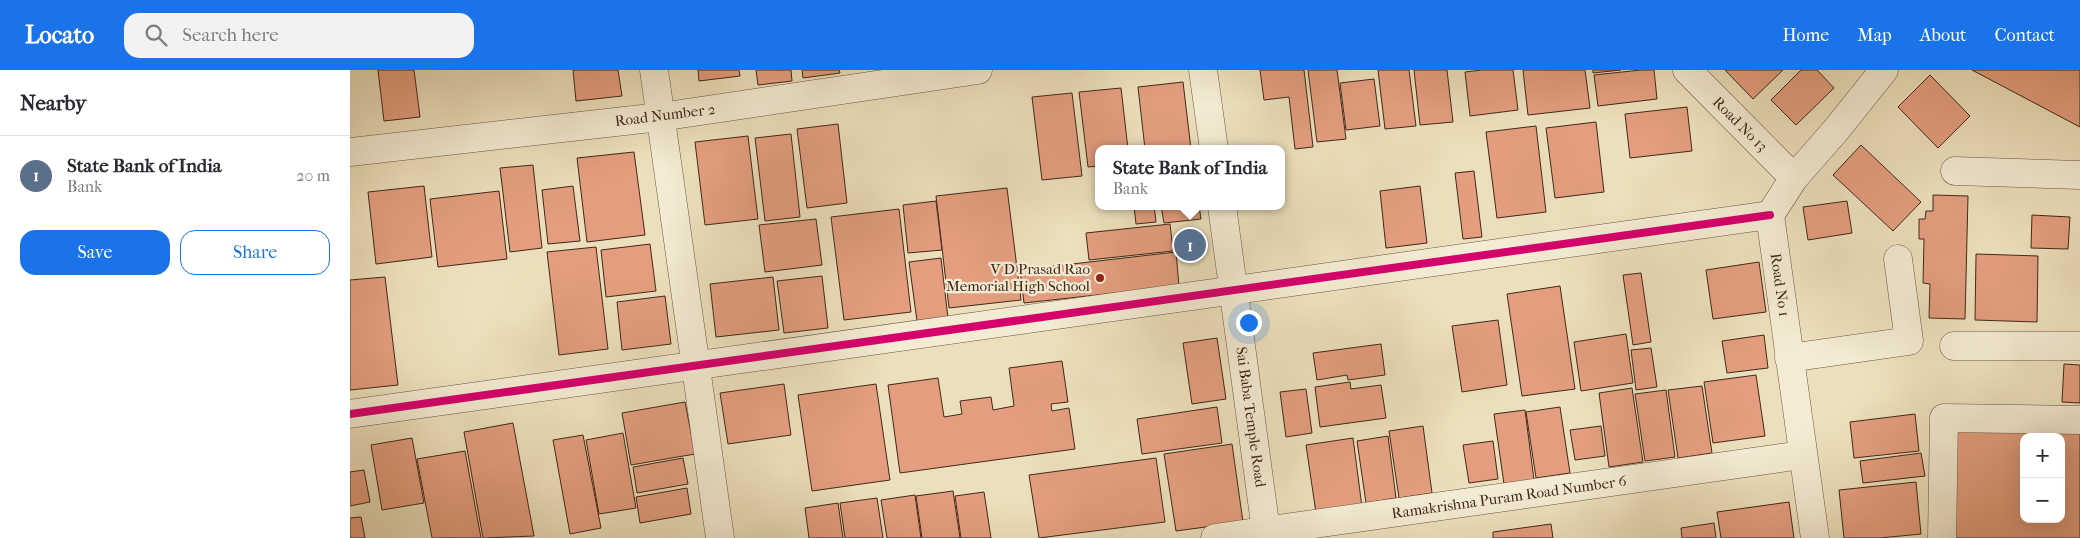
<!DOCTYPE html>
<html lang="en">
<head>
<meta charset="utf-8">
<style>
  body { margin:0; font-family:"IM FELL French Canon",serif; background:#f2f2f3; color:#2b2b33 }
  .controls { position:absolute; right:15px; bottom:15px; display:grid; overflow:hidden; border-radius:10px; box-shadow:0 5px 20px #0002 }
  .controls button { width:45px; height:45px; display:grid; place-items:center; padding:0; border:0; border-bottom:1px solid #e1e1e2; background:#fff; color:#2b2b33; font:25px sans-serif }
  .you { position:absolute; left:898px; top:252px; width:18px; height:18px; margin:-12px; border:4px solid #fff; border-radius:50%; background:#1a73e8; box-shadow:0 0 0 8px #1a73e833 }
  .badge { display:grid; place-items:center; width:32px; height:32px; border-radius:50%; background:#1a73e8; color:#fff; font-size:16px; font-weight:700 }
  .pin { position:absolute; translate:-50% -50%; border:2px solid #fff; box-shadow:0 1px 5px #0006 }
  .popup { position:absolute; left:745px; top:75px; width:190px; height:65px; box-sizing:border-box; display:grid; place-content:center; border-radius:10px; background:#fff; filter:drop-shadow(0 1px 4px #0005); font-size:16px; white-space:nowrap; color:#7c7c81 }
  .popup b { font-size:19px; color:#2b2b33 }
  .popup::after { content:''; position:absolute; left:50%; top:100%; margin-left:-10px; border:10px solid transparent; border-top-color:#fff }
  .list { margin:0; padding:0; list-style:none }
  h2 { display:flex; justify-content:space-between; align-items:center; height:65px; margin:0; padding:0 20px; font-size:21px }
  h2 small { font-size:16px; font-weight:400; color:#7c7c81 }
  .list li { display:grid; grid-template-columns:32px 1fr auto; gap:15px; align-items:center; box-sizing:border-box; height:80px; padding:0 20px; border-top:1px solid #e1e1e2 }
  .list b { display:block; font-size:19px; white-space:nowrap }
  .list p { margin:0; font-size:16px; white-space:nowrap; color:#7c7c81 }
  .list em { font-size:16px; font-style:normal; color:#7c7c81 }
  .actions { display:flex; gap:10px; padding:15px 20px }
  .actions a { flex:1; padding:11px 0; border:1px solid #1a73e8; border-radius:15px; text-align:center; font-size:18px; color:#1a73e8 }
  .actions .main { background:#1a73e8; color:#fff }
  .icon { flex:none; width:28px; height:28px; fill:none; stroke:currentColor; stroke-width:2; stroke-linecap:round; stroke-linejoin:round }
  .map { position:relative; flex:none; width:1730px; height:468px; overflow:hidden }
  header { display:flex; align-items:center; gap:30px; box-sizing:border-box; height:70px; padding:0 25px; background:#1a73e8; color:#fff }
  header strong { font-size:24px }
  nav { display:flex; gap:28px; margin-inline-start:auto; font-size:18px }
  .search { width:350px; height:45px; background:#f2f2f3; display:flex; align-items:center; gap:12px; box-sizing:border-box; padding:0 18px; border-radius:15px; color:#7c7c81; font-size:19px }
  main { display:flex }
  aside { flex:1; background:#fff }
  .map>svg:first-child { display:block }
</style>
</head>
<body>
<header>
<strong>Locato</strong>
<div class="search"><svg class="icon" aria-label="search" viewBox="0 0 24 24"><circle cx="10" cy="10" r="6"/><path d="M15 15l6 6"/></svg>Search here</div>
<nav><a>Home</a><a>Map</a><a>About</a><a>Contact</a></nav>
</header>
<main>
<aside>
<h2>Nearby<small></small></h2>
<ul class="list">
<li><span class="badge" style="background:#5c6f8a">1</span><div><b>State Bank of India</b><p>Bank</p></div><em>20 m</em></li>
</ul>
<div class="actions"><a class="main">Save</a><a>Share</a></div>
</aside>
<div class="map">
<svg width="1730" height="468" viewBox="0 0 1730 468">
  <rect width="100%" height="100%" fill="#ece0bc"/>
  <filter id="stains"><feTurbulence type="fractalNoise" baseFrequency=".004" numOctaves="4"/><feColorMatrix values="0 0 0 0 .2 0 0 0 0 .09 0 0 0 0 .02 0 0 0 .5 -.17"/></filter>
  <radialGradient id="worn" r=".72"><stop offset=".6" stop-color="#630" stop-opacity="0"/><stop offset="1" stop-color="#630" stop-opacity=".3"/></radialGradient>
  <g fill="#e49e7f" stroke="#41281a" fill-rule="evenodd">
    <path d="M28 0H64L70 47 34 51Z"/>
    <path d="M223 0H268L272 26 226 31Z"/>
    <path d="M348 0H389L390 6 349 11Z"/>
    <path d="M406 0H441L442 11 408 15Z"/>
    <path d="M452 0H489L490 3 453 8Z"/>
    <path d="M910 0H954L963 77 945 79 939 27 914 30Z"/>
    <path d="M958 0H987L996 69 967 72Z"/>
    <path d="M1028 0H1059L1066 56 1035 59Z"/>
    <path d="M1064 0H1097L1103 52 1070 55Z"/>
    <path d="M1132 0H1163L1168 40 1120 46 1115 2Z"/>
    <path d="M1173 0H1235L1240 38 1178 45Z"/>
    <path d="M1243 0H1271L1243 3Z"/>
    <path d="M1291 0H1304L1307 29 1248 36 1244 5Z"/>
    <path d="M1375 0H1433L1403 29Z"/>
    <path d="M1451 0H1467L1484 18 1446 55 1421 30Z"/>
    <path d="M1622 0H1730V57Z"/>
    <path d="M1580 5 1620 46 1588 78 1548 37Z"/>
    <path d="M1024 9 1030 56 996 60 990 13Z"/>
    <path d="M833 12 841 79H795L788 17Z"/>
    <path d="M771 18 778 79H749V96L738 97 729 22Z"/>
    <path d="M722 23 732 106 692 110 682 27Z"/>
    <path d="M1337 37 1342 81 1280 88 1275 44Z"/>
    <path d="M1246 52 1254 122 1205 128 1196 58Z"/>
    <path d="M488 54 497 133 457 138 447 59Z"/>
    <path d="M1186 56 1196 142 1147 148 1136 62Z"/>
    <path d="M441 64 450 147 415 151 405 68Z"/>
    <path d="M398 66 408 149 355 155 345 72Z"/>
    <path d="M1511 75 1571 132 1543 161 1483 105Z"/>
    <path d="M284 82 295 165 237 172 227 88Z"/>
    <path d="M183 95 192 178 160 182 150 98Z"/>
    <path d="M1124 101 1132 167 1113 169 1105 103Z"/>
    <path d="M74 116 82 187 26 194 18 122Z"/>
    <path d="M223 116 230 171 198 174 192 120Z"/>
    <path d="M1070 116 1077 173 1036 178 1030 121Z"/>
    <path d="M657 118 671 230 599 238 586 126Z"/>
    <path d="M149 121 157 189 88 197 80 129Z"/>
    <path d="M1583 125 1618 126 1615 249 1579 248 1580 214 1573 213 1574 169H1569V149H1575L1576 141H1583Z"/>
    <path d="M586 131 592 180 558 183 553 135Z"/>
    <path d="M1497 131 1502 163 1458 170 1453 137Z"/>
    <path d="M784 136H804L806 152 786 154Z"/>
    <path d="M811 136H849L851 149 814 153Z"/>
    <path d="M549 139 561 242 494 250 481 147Z"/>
    <path d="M1682 145 1720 147 1718 179 1681 178Z"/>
    <path d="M466 149 472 195 415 202 409 155Z"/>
    <path d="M820 154 823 181 739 190 736 163Z"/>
    <path d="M300 174 306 221 256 227 251 180Z"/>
    <path d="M246 177 258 279 209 285 197 182Z"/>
    <path d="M826 182 829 216 674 233 670 200Z"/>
    <path d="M1626 184 1688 186 1687 252 1625 250Z"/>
    <path d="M591 188 598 248 567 251 559 192Z"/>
    <path d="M1409 192 1416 242 1363 249 1356 200Z"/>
    <path d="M1291 203 1301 272 1283 275 1273 205Z"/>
    <path d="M472 206 478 258 434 263 427 211Z"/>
    <path d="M35 207 48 315 0 320V210Z"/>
    <path d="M423 207 429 260 366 267 360 214Z"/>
    <path d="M1210 216 1225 319 1172 326 1157 224Z"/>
    <path d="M315 226 321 274 272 280 267 232Z"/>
    <path d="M1148 250 1157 315 1112 322 1102 256Z"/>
    <path d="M1276 264 1283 313 1231 321 1224 272Z"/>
    <path d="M1414 265 1418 298 1377 303 1372 271Z"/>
    <path d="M867 268 876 329 842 334 833 273Z"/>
    <path d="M1031 274 1035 305 998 310 997 305 967 310 963 283Z"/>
    <path d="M1301 278 1307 317 1286 320 1281 280Z"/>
    <path d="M712 291 718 332 701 334 702 341 719 338 725 379 550 403 538 315 588 308 594 347 612 344 610 331 641 327 643 340 664 336 659 298Z"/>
    <path d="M1714 294 1730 295V333L1712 332Z"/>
    <path d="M1406 305 1415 366 1363 373 1354 312Z"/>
    <path d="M1000 312 1001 319 1031 315 1036 348 970 357 965 317Z"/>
    <path d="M434 314 441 365 378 374 370 323Z"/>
    <path d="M526 314 540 410 462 421 448 325Z"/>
    <path d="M1352 316 1362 383 1328 388 1318 320Z"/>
    <path d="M1282 318 1293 392 1259 397 1249 323Z"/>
    <path d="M956 319 962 363 936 367 930 322Z"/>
    <path d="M1316 320 1325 387 1295 391 1285 324Z"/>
    <path d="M335 332 345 384 281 395 272 343Z"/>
    <path d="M867 337 872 373 792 384 787 349Z"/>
    <path d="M1210 337 1220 403 1186 408 1176 342Z"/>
    <path d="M1175 340 1184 410 1154 414 1144 344Z"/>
    <path d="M1565 344 1569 381 1504 388 1500 352Z"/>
    <path d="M1599 348 1730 354V468H1595ZM1674 367H1711V449H1674Z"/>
    <path d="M163 353 184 466 133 468 114 362Z"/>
    <path d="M1073 356 1082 423 1049 428 1039 361Z"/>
    <path d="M1251 356 1255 386 1225 390 1220 360Z"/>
    <path d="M273 363 286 438 249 444 236 370Z"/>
    <path d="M233 365 251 458 220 464 203 370Z"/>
    <path d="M1038 366 1046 428 1016 433 1007 371Z"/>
    <path d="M62 368 74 433 32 440 21 375Z"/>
    <path d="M1003 368 1012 437 966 443 956 375Z"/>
    <path d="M1143 371 1148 409 1119 413 1113 375Z"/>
    <path d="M882 374 893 452 826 461 814 384Z"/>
    <path d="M115 381 131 468H82L67 389Z"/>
    <path d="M1571 383 1575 406 1513 413 1510 391Z"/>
    <path d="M333 388 338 414 287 423 283 397Z"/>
    <path d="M806 388 815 452 689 468 679 405Z"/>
    <path d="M14 400 20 432 0 436V402Z"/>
    <path d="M1566 412 1571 464 1530 468H1494L1489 420Z"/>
    <path d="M337 418 341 444 290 453 286 427Z"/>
    <path d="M603 421 610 468H572L566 426Z"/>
    <path d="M634 422 641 468H611L605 426Z"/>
    <path d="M565 425 571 468H537L531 430Z"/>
    <path d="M527 428 533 468H495L490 433Z"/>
    <path d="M1439 432 1444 468H1371L1367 442Z"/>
    <path d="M488 433 493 468H459L455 438Z"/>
    <path d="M11 447 15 468H0V448Z"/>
    <path d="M1364 453 1366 468H1332L1331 458Z"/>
    <path d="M1201 454 1203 468H1143V462Z"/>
  </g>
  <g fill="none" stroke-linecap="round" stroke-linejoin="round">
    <g stroke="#6c5642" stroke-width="29">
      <g id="minor">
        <path d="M304 0 370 468"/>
        <path d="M853 0 864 79"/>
        <path d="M1337 0 1444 108"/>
        <path d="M0 82 310 47 628 0"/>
        <path d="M1605 101 1730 105"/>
        <path d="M872 136 917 468"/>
        <path d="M1604 276H1730"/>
        <path d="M1439 288 1559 271 1548 189"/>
        <path d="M0 344 1420 145"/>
        <path d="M865 468 1452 385"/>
        <path d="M1465 468 1420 145 1444 108 1486 60 1534 0"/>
        <path d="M1592 468 1594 348 1730 350"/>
      </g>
    </g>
    <use href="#minor" stroke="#f3ebd3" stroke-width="28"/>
    <g stroke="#f3ebd3" stroke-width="11">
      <path id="cycleway" d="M0 344 1420 145"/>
    </g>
    <use href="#cycleway" stroke="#d6006c" stroke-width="8"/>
  </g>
  <circle fill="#8f2418" stroke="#f3ebd3" stroke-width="2" cx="750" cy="208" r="5"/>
  <g text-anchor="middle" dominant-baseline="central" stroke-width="4.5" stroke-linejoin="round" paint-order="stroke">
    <g font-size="15" fill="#41281a" stroke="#f3ebd3">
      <text transform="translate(315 45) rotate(-7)">Road Number 2</text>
      <text transform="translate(1390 54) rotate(45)">Road No 13</text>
      <text transform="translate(1430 215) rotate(82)">Road No 1</text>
      <text transform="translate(901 347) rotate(82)">Sai Baba Temple Road</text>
      <text transform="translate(1159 427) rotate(-8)">Ramakrishna Puram Road Number 6</text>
    </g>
    <g font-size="15" fill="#41281a" stroke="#f3ebd3" text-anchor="end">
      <text x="740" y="199">V D Prasad Rao<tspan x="740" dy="17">Memorial High School</tspan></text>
    </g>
  </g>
  <rect width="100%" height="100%" filter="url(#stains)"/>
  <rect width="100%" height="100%" fill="url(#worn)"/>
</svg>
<div class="controls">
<button>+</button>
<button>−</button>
</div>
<div class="you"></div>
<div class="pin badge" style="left:840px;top:175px;background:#5c6f8a">1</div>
<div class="popup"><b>State Bank of India</b>Bank</div>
</div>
</main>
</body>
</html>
